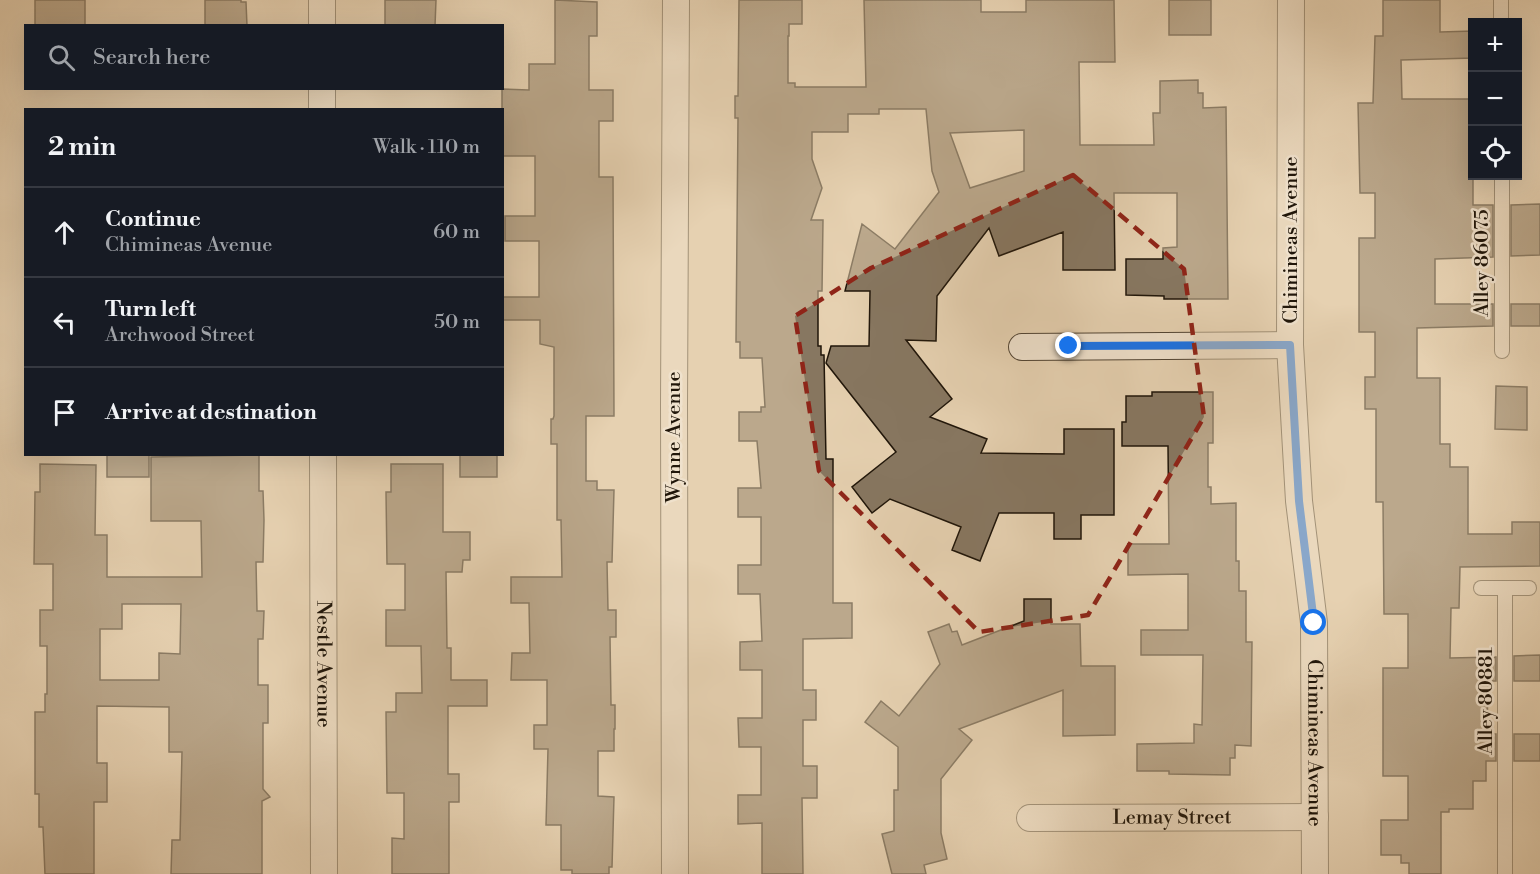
<!DOCTYPE html>
<html lang="en">
<head>
<meta charset="utf-8">
<style>
  body { margin:0; font-family:"Libre Bodoni",serif; background:#242831; color:#f1f3f6 }
  .controls { position:absolute; right:18px; top:18px; display:grid; overflow:hidden; border-radius:0px; box-shadow:0 6px 24px #0002 }
  .controls button { width:54px; height:54px; display:grid; place-items:center; padding:0; border:0; border-bottom:2px solid #363941; background:#171b24; color:#f1f3f6; font:30px sans-serif }
  .stop { position:absolute; width:18px; height:18px; margin:-14px; border:4px solid #1a73e8; border-radius:50%; background:#fff }
  .stop.end { background:#1a73e8; border-color:#fff; box-shadow:0 2px 6px #0008 }
  .list { margin:0; padding:0; list-style:none }
  h2 { display:flex; justify-content:space-between; align-items:center; height:78px; margin:0; padding:0 24px; font-size:26px }
  h2 small { font-size:20px; font-weight:400; color:#9ea1a6 }
  .list li { display:grid; grid-template-columns:39px 1fr auto; gap:18px; align-items:center; box-sizing:border-box; height:90px; padding:0 24px; border-top:2px solid #363941 }
  .list b { display:block; font-size:22px; white-space:nowrap }
  .list p { margin:0; font-size:20px; white-space:nowrap; color:#9ea1a6 }
  .list em { font-size:20px; font-style:normal; color:#9ea1a6 }
  .icon { flex:none; width:33px; height:33px; fill:none; stroke:currentColor; stroke-width:2; stroke-linecap:round; stroke-linejoin:round }
  .map { position:relative; flex:none; width:1540px; height:874px; overflow:hidden }
  .search { position:absolute; background:#171b24; box-shadow:0 6px 24px #0002; left:24px; top:24px; width:480px; height:66px; display:flex; align-items:center; gap:15px; box-sizing:border-box; padding:0 21px; border-radius:0px; color:#9ea1a6; font-size:22px }
  .panel { position:absolute; background:#171b24; box-shadow:0 6px 24px #0002; left:24px; top:108px; width:480px; height:348px; border-radius:0px }
  .map>svg:first-child { display:block }
</style>
</head>
<body>
<div class="map">
<svg width="1540" height="874" viewBox="0 0 1540 874">
  <rect width="100%" height="100%" fill="#e6d1b1"/>
  <filter id="stains"><feTurbulence type="fractalNoise" baseFrequency=".00333" numOctaves="4"/><feColorMatrix values="0 0 0 0 .2 0 0 0 0 .09 0 0 0 0 .02 0 0 0 .5 -.17"/></filter>
  <radialGradient id="worn" r=".72"><stop offset=".6" stop-color="#630" stop-opacity="0"/><stop offset="1" stop-color="#630" stop-opacity=".3"/></radialGradient>
  <g fill="#877761" stroke="#20160a" stroke-width="1.5" fill-rule="evenodd">
    <rect x="35" y="0" width="50" height="26"/>
    <path d="M205 0H241V2H246L247 26H205Z"/>
    <path d="M385 0H436L435 26H385Z"/>
    <path d="M555 0 597 2V36H589V90H613V121H599V177H613L614 416H586V481H597V490H614L612 562H607L608 610H616V637H610L611 705H615V729H614V751H598V796L614 797 612 867H609V874H572V870H561V825H546L548 749H534V725H547V680H511L512 653H530L529 603H511V577H562L561 520H557V444H551V419H553L554 416V347L540 344V320H502V297H539V241H505V216H535V156H502V89L529 90V64H555Z"/>
    <path d="M739 0H802V24H789V36H788V83H795V87H866L864 0H981V12H1026V0H1114L1115 62H1079L1080 145H1154L1153 113H1160V81L1198 80V93H1203V108L1226 107 1228 299H1164V296L1126 295V259H1163V248L1177 247V193H1114L1115 270H1063V232L999 256 989 228 937 296 936 341 906 340 952 399 930 417 987 439 981 453 1064 454V429H1114V515H1081V539H1054V513H999L980 561 952 550 961 527 890 499 872 513 852 487 896 452 826 363 831 346H869L870 291H845L862 224 895 249 939 192 932 171 926 109H879V114H848V132H812V159L822 188 811 220H823L822 291H818V346H821V355H824L826 459H833V603H852V638L803 639V690H816V720H803V766H817V798H802L803 874H762V823L738 824V795H761V747H739L738 718H762V670H740V642L762 641 760 594H738V565H761V517H738V488H761L757 441H739V412H761V407H765L762 358H740V342H736L738 118H735V96H738ZM1024 130V171L970 188 950 133Z"/>
    <rect x="1169" y="0" width="42" height="35"/>
    <path d="M1383 0H1440V32L1473 31V58L1401 60 1402 99H1473V205H1493V257L1435 259V304H1493V326L1417 328V378H1440V444H1450V467H1468V534H1512V522H1540V566L1460 567 1459 608H1451L1450 658 1496 657V681H1488L1487 734H1496V761H1486V781H1473V809H1449V812H1441V874H1409V863H1401V855H1381V820H1408V776H1383V668H1408V614H1384L1383 502H1376V409H1365V377H1375V332H1359V238H1375V193H1360L1358 103H1373L1375 36H1383Z"/>
    <path d="M1540 204V255L1511 256V205Z"/>
    <rect x="1511" y="304" width="29" height="22"/>
    <path d="M1496 386 1527 387V430L1495 429Z"/>
    <path d="M1152 392H1213V443H1208V487H1211V504L1236 503V561H1239V591H1246V642H1252L1251 746 1235 745V758H1230V775L1169 774V771H1137V744L1194 743V724L1202 725 1203 655H1141V630H1188V574L1128 575V544H1169L1168 446H1122V422H1126V396H1152Z"/>
    <rect x="107" y="454" width="42" height="23"/>
    <rect x="460" y="454" width="37" height="23"/>
    <path d="M259 455V491H263L264 520 263 562H256L257 611H264L263 639H258V685H268V723H263V789L270 797 262 801V874H171L172 840H180L182 752H169V707L97 706V763H107V802H94V874H45L43 827H39V794H35V712H45V694H47V646H40V610H53V564H34L35 492H40V464L96 465 95 535H107V577H202L201 521H151V457ZM122 604H181L180 654 159 653V680H100V629H122Z"/>
    <path d="M391 464H443V532H470V560H463L462 572H446L447 648H451V680H487V706H448V774H459V802H449V874H392V838L404 839V793H387L386 712H396V693H422L421 646H386V610H405V564H387L386 492H391Z"/>
    <path d="M1024 599H1051V624H1080L1081 666H1115V735L1063 736V690L959 729 972 740 941 779V833L947 859 924 865 926 874H892L882 834 894 831V790H898V747L865 722 881 701 899 716 940 664 928 632 949 624 952 632 957 631 962 645 1024 621Z"/>
    <path d="M1540 655V681H1514V656Z"/>
    <rect x="1514" y="734" width="26" height="27"/>
  </g>
  <g fill="none" stroke-linecap="round" stroke-linejoin="round">
    <g stroke="#524534" stroke-width="16">
      <g id="lane">
        <path d="M1501 0V22"/>
        <path d="M1502 176V351"/>
        <path d="M1481 588H1529"/>
        <path d="M1505 588V874"/>
      </g>
    </g>
    <g stroke="#524534" stroke-width="28">
      <g id="street">
        <path d="M322 0V26"/>
        <path id="s1" d="M1291 0 1290 345 1299 501 1314 623 1315 874"/>
        <path d="M322 88V110"/>
        <path d="M1022 347 1290 345"/>
        <path id="s2" d="M323 454 324 874"/>
        <path id="s3" d="M1030 818 1315 817"/>
        <path d="M675 874 674 405 676 0"/>
      </g>
    </g>
    <use href="#lane" stroke="#efe1cc" stroke-width="14"/>
    <use href="#street" stroke="#efe1cc" stroke-width="26"/>
  </g>
  <g fill="none" stroke-linecap="round" stroke-linejoin="round">
    <path stroke="#1a73e8" stroke-width="8" d="M1069 346 1290 345 1299 501 1314 623"/>
  </g>
  <path d="M0 0H1540V874H0ZM1073 175 1184 269 1204 417 1088 615 979 632 819 471 795 316 871 268Z" fill="#e6d1b1" fill-opacity=".55" fill-rule="evenodd"/>
  <path fill="none" stroke="#8f2418" stroke-width="4.5" stroke-dasharray="12 8" stroke-linejoin="round" d="M1073 175 1184 269 1204 417 1088 615 979 632 819 471 795 316 871 268Z"/>
  <g text-anchor="middle" dominant-baseline="central" stroke-width="5" stroke-linejoin="round" paint-order="stroke">
    <g font-size="20" fill="#20160a" stroke="#efe1cc">
      <text transform="translate(1291 240) rotate(-90)">Chimineas Avenue</text>
      <text transform="translate(1482 263) rotate(-90)">Alley 86075</text>
      <text transform="translate(674 437) rotate(-90)">Wynne Avenue</text>
      <text stroke="none"><textPath href="#s2" startOffset="210">Nestle Avenue</textPath></text>
      <text transform="translate(1486 701) rotate(-90)">Alley 80881</text>
      <text stroke="none"><textPath href="#s1" startOffset="744">Chimineas Avenue</textPath></text>
      <text stroke="none"><textPath href="#s3" startOffset="142">Lemay Street</textPath></text>
    </g>
  </g>
  <rect width="100%" height="100%" filter="url(#stains)"/>
  <rect width="100%" height="100%" fill="url(#worn)"/>
</svg>
<div class="controls">
<button>+</button>
<button>−</button>
<button><svg class="icon" aria-label="locate" viewBox="0 0 24 24"><circle cx="12" cy="12" r="6"/><path d="M12 2v4M12 18v4M2 12h4M18 12h4"/></svg></button>
</div>
<div class="stop" style="left:1314px;top:623px"></div>
<div class="stop end" style="left:1069px;top:346px"></div>
<div class="search"><svg class="icon" aria-label="search" viewBox="0 0 24 24"><circle cx="10" cy="10" r="6"/><path d="M15 15l6 6"/></svg>Search here</div>
<section class="panel">
<h2>2 min<small>Walk · 110 m</small></h2>
<ul class="list">
<li><svg class="icon" aria-label="ahead" viewBox="0 0 24 24"><path d="M12 20V5M6 11l6-6 6 6"/></svg><div><b>Continue</b><p>Chimineas Avenue</p></div><em>60 m</em></li>
<li><svg class="icon" aria-label="left" viewBox="0 0 24 24"><path d="M17 20v-9H6M10 6l-5 5 5 5"/></svg><div><b>Turn left</b><p>Archwood Street</p></div><em>50 m</em></li>
<li><svg class="icon" aria-label="arrive" viewBox="0 0 24 24"><path d="M6 21V4h12l-3 4 3 4H6"/></svg><div><b>Arrive at destination</b></div></li>
</ul>
</section>
</div>
</body>
</html>
